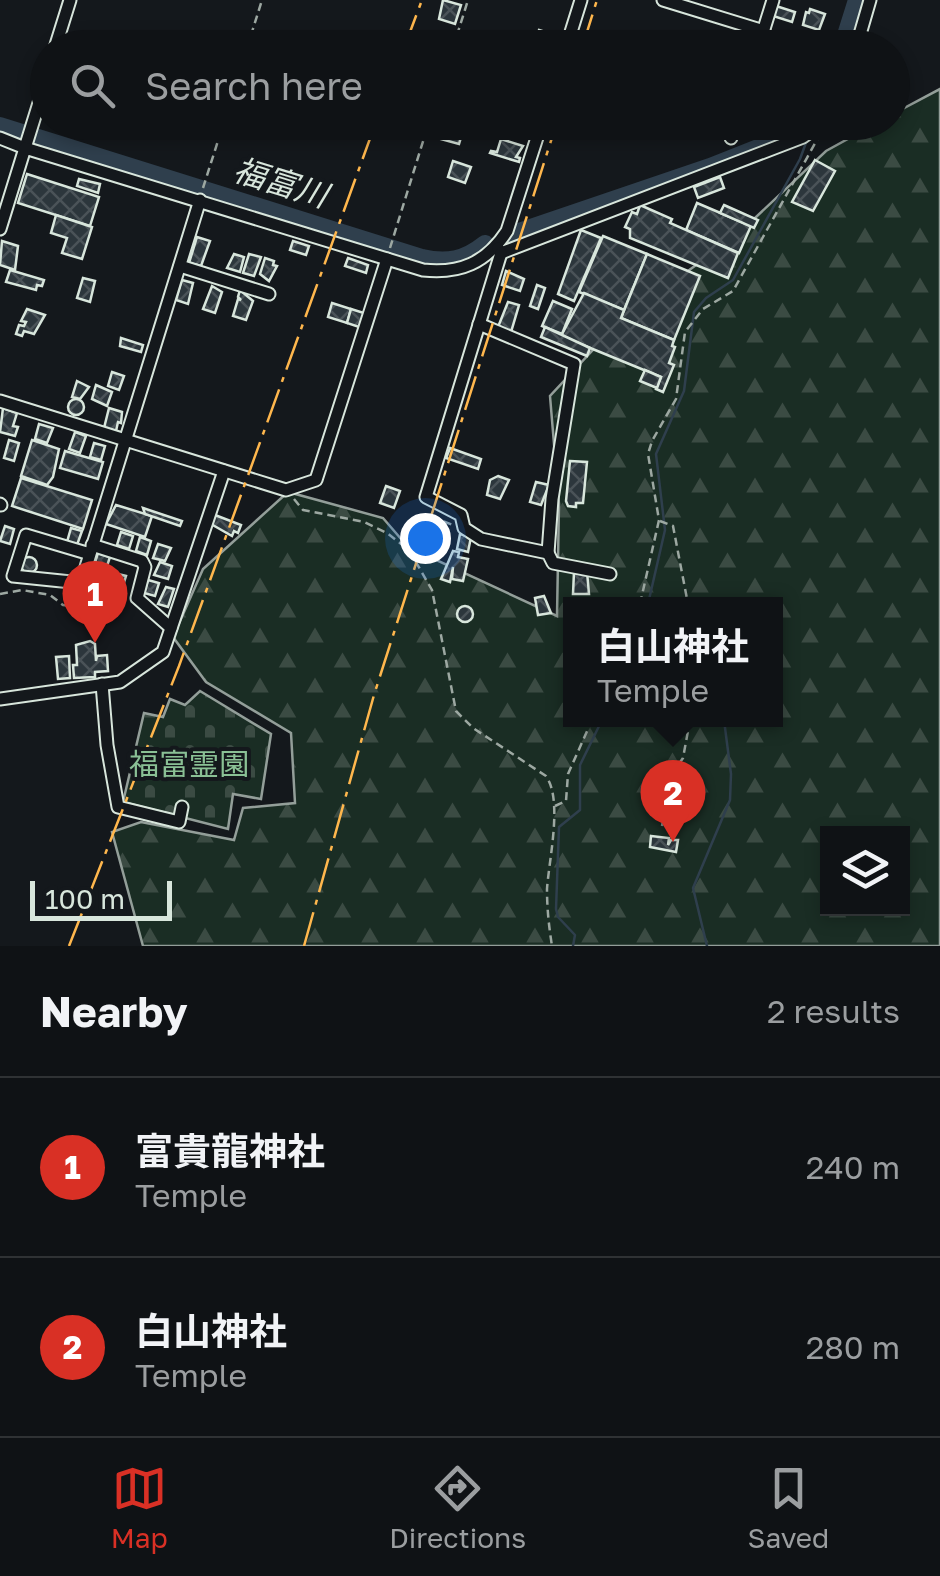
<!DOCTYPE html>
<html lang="en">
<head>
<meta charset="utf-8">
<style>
  body { margin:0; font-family:"Golos Text","Noto Sans JP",sans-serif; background:#181b1e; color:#f1f3f6 }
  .controls { position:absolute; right:30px; bottom:30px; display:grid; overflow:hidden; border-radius:0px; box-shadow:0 5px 15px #0003 }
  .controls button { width:90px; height:90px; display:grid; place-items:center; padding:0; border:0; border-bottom:2px solid #2f3234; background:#0f1215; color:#f1f3f6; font:50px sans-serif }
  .scale { position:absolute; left:30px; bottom:25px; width:142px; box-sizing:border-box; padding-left:10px; border:5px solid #d8e6dc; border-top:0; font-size:28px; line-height:35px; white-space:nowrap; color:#d8e6dc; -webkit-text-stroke:8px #14181c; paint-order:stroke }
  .you { position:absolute; left:425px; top:538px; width:35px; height:35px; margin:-25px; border:8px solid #fff; border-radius:50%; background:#1a73e8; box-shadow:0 0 0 15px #1a73e833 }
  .badge { display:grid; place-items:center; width:65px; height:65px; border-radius:50%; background:#d93025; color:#fff; font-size:32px; font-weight:700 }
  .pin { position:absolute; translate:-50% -82px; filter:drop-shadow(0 2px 5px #0008) }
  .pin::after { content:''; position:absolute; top:52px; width:35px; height:30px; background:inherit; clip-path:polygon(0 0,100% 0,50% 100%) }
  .popup { position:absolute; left:563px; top:597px; width:220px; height:130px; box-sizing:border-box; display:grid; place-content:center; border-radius:0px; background:#0f1215; filter:drop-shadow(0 2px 8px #0005); font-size:32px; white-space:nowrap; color:#9b9ea0 }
  .popup b { font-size:38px; color:#f1f3f6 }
  .popup::after { content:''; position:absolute; left:50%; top:100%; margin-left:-20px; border:20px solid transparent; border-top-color:#0f1215 }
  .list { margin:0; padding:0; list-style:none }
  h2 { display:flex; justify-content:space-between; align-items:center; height:130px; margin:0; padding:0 40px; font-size:42px }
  h2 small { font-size:32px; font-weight:400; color:#9b9ea0 }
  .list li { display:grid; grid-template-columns:65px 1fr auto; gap:30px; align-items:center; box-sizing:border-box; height:180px; padding:0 40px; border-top:2px solid #2f3234 }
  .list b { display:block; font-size:38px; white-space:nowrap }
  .list p { margin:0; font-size:32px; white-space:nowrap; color:#9b9ea0 }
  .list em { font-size:32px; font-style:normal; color:#9b9ea0 }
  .icon { flex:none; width:55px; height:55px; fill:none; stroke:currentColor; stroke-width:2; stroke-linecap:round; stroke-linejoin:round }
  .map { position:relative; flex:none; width:940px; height:946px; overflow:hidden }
  .search { position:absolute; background:#0f1215; box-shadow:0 5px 15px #0003; left:30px; right:30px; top:30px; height:110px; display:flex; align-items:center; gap:25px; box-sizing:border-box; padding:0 35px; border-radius:55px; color:#9b9ea0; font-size:38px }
  .sheet { height:490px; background:#0f1215 }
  nav { display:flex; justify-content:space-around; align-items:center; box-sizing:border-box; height:140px; border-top:2px solid #2f3234; background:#0f1215; font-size:28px; color:#9b9ea0 }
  nav a { display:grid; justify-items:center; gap:5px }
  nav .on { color:#d93025 }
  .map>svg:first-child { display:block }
</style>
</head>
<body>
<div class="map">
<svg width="940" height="946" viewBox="0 0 940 946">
  <defs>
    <pattern id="forest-firs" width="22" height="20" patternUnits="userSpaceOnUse" patternTransform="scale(2.5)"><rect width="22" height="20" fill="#1a2d24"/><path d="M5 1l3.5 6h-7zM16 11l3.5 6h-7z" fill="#3b4b43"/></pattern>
    <pattern id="cemetery-stones" width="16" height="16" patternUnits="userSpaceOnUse" patternTransform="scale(2.5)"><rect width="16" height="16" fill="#1a2d24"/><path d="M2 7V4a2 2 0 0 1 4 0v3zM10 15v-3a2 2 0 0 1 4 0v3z" fill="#3b4b43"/></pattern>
    <pattern id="building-cross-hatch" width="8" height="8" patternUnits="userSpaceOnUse" patternTransform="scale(2.5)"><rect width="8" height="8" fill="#2c363c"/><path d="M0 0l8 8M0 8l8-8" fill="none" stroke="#4a5358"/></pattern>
  </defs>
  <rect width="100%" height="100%" fill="#14181c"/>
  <path fill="url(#forest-firs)" stroke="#939e99" stroke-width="2.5" fill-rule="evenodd" d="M940 89V946H143L112 832 141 822 234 840 243 808 295 803 291 733 206 682 173 637 203 569 288 492 383 518 408 547 557 616 559 504 550 396 619 322 738 234 826 151 877 123 892 122 893 114ZM570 604H776V720H570ZM828 834H902V908H828Z"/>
  <path fill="url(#cemetery-stones)" stroke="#939e99" stroke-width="2.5" d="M200 691 271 734 261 799 233 794 228 829 123 802 144 713 163 717 170 699 185 705Z"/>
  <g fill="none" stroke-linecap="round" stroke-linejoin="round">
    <g stroke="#2f3f4d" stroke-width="2.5">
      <path d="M648 604 665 530 656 454 684 391 694 312 706 298 733 280 800 159 807 140"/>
      <path d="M573 946 575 935 558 917 556 909 559 827 580 810V765L602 720"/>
      <path d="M707 946 693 888 730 800 731 774 724 720"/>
    </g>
    <g stroke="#2f3f4d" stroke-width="18">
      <path d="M842 48 857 0"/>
      <path d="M0 126 422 258C447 264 465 260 485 244"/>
      <path d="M513 234 710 167 811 127 813 122"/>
    </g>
  </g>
  <g fill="url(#building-cross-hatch)" stroke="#d8e6dc" stroke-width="2.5">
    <path d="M443 0 461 5 455 24 439 19Z"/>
    <path d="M776 6 795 12 792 22 773 16Z"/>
    <path d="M810 9 825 14 819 30 803 25 806 12 809 13Z"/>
    <path d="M539 30 552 34 548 48H535Z"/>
    <path d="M443 128 462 134 459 144 437 138Z"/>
    <path d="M501 139 523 146 516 157 520 158 519 162 490 153 491 151 497 152Z"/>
    <path d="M815 160 835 171 813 211 792 202Z"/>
    <path d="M453 161 471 167 465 183 448 177Z"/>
    <path d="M27 174 99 197 90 226 18 203Z"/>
    <path d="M720 177 724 188 698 198 694 187Z"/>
    <path d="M79 179 100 184 98 193 77 186Z"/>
    <path d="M697 203 751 226 739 253 686 230Z"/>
    <path d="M640 205 672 219 670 223 738 253 728 278 630 238V229L625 227 632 212 637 214Z"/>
    <path d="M724 205 758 220 754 228 720 213Z"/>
    <path d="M56 215 92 227 82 259 62 253 67 238 51 233Z"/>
    <path d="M581 230 601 238 574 301 558 294Z"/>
    <path d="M603 236 647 254 624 310 579 292Z"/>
    <path d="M197 237 210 241 201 266 189 263Z"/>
    <path d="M2 241 18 246 15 270 0 265Z"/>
    <path d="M293 241 309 246 306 255 290 250Z"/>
    <path d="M234 254 244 257 240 272 227 268Z"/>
    <path d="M249 254 261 257 254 276 243 273Z"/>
    <path d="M647 254 700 276 674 340 621 318Z"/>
    <path d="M265 258 274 261 273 265 277 266 269 281 260 274Z"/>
    <path d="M348 258 368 265 366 273 345 266Z"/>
    <path d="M10 270 44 280 42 286 37 285 36 290 6 282Z"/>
    <path d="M506 271 524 279 520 291 502 285Z"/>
    <path d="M83 278 95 281 90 302 77 298Z"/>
    <path d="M182 280 193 283 188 304 176 300Z"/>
    <path d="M537 285 545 288 538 309 530 306Z"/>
    <path d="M212 286 222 292 215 313 203 309Z"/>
    <path d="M240 290 253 301 246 320 233 316 238 299 241 300 238 297Z"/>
    <path d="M584 293 624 310 621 318 674 340 672 346 675 347 669 363 674 365 663 392 656 389 661 377 561 336Z"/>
    <path d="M553 301 572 309 562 334 542 326Z"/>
    <path d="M508 302 519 305 511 332 498 327Z"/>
    <path d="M332 303 351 309 347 323 328 317Z"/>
    <path d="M27 309 45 315 34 334 24 331 22 336 16 334 19 325 24 326 26 322 21 321Z"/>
    <path d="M351 309 364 313 359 327 347 323Z"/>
    <path d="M545 327 590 348 587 356 541 337Z"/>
    <path d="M121 338 143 345 141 352 120 346Z"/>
    <path d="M645 370 661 377 657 388 640 381Z"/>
    <path d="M112 372 124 376 119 390 108 386Z"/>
    <path d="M77 381 89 387 80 399 72 397Z"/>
    <path d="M96 385 112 392 107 406 92 399Z"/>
    <circle cx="76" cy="407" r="8"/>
    <path d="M3 408 17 413 13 426 18 427 15 436 0 432Z"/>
    <path d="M109 408 122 412 121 423 118 422 116 431 104 428Z"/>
    <path d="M39 424 53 428 47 443 35 439Z"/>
    <path d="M75 432 86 436 80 453 69 449Z"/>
    <path d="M9 440 19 443 14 461 4 458Z"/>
    <path d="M32 440 59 449 53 477 47 485 21 476Z"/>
    <path d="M94 443 105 446 101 460 90 457Z"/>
    <path d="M450 448 481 459 478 469 446 458Z"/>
    <path d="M65 451 103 462 98 479 60 468Z"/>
    <path d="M570 461 587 462 583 503H576V507L568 506 566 501Z"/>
    <path d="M498 476 509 480 500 499 487 495 490 480Z"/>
    <path d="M21 478 92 500 83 529 12 506Z"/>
    <path d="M536 482 549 485 541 505 530 502Z"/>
    <path d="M386 486 400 491 394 508 380 503Z"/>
    <path d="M116 505 152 516 145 537 106 524Z"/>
    <path d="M143 508 182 521 180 526 145 514Z"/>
    <path d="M215 515 241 525 238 533 234 531 232 536 211 524Z"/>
    <path d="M5 526 14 529 10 544 0 541Z"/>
    <path d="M71 528 82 531 77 545 67 542Z"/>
    <path d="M121 532 133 536 129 549 117 545Z"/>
    <path d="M460 534 471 537 468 552 457 549Z"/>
    <path d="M140 537 151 541 147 555 136 551Z"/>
    <path d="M158 544 171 548 165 561 153 558Z"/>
    <path d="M453 551 459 552 458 557 468 559 463 581 452 579 453 567 450 582 441 579Z"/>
    <path d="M98 553 110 557 106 569 94 566Z"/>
    <circle cx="29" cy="565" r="8"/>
    <path d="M160 562 172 566 168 579 154 575Z"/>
    <path d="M574 572H587L589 594H573Z"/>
    <path d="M114 573 126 576 122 589 110 585Z"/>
    <path d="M148 580 159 583 155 596 144 593Z"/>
    <path d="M166 587 174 589 168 607 158 604Z"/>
    <path d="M544 596 551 613 538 615 535 598Z"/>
    <circle cx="465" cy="614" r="8"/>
    <path d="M90 641 95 644 96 661 97 656 107 655 108 671 95 672V677L74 678 73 665H77L76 645Z"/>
    <path d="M69 656 70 678 58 679 56 657Z"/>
    <path d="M681 783 695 785 690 805 679 804Z"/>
    <path d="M651 836 669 838 668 845 671 840H678L676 852 650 847Z"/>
  </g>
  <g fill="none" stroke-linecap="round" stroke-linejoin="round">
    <g stroke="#d8e6dc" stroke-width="15">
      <g id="minor">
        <path d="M663 0 764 31"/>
        <path d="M55 48 70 0"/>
        <path d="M566 48 581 0"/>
        <path d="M758 48 773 0"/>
        <path d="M856 48 870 0"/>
        <path d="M0 138 25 148 48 74"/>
        <path d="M731 138 735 122"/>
        <path d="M0 229 25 148 423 270C460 274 486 263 507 231L542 122"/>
        <path d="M498 248 501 253 803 137 824 122"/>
        <path d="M501 253 426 497 461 515 464 528 481 539 548 553 553 563 610 574"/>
        <path d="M180 266 269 294"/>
        <path d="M479 324 574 364 552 499 548 553"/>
        <path d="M0 401 286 490 316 480 387 259"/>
        <path d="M0 504 1 505"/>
        <path d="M92 545 142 561 145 567 137 598 171 628"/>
        <path d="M90 554 26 535 13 576 81 583C121 456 160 328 200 200"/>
        <path d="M102 684 107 745 118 807 179 822 182 807"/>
        <path d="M0 699 120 682 163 652 224 471"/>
      </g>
    </g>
    <g stroke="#9da8a2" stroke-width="2.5" stroke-dasharray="8 5" stroke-linecap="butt">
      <path d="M247 48 262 0"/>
      <path d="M453 48 468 0"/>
      <path d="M203 188 224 122"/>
      <path d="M390 248 429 122"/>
      <path d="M294 499 303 510 364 522 387 533 409 550 432 590 456 711 473 728 546 776C563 800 549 859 547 889 547 909 549 927 552 946"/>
      <path d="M660 521 673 526 688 604"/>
      <path d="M409 549 432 517 453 525"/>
      <path d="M79 593 125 597"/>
      <path d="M0 594 22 590 50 595 63 605 108 610"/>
      <path d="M640 604 659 520 648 454 652 441 676 399 685 332 703 309 733 291 818 138"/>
      <path d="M555 806 566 801 568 774 592 720"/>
      <path d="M662 826 670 777 683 758 690 720"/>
    </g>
    <use href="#minor" stroke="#14181c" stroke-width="11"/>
    <g stroke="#ffb74d" stroke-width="2.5" stroke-dasharray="35 8 5 8" stroke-linecap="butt">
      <path d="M404 48 422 0"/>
      <path d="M582 48 597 0"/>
      <path d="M69 946 179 666 376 122"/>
      <path d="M304 946 374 695 557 122"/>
    </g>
  </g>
  <g text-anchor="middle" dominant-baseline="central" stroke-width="8" stroke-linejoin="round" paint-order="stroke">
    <g font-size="30" fill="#8ac095" stroke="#14181c">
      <text x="189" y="764">福富霊園</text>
    </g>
    <g font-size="32" font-style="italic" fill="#d8e6dc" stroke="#14181c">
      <text transform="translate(281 182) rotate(17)">福富川</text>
    </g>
  </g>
</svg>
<div class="controls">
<button><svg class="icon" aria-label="layers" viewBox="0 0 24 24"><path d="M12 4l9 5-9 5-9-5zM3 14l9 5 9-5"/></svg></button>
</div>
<div class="scale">100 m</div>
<div class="you"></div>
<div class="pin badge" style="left:95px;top:643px">1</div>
<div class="pin badge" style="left:673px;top:842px">2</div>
<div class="popup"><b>白山神社</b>Temple</div>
<div class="search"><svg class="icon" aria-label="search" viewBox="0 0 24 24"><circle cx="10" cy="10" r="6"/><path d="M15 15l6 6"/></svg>Search here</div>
</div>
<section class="sheet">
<h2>Nearby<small>2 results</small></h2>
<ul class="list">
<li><span class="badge">1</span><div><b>富貴龍神社</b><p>Temple</p></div><em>240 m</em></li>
<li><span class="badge">2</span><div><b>白山神社</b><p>Temple</p></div><em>280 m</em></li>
</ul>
</section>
<nav>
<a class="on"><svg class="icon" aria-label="map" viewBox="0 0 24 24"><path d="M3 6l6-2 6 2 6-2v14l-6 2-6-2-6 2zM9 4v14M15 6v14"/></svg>Map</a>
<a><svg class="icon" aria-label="directions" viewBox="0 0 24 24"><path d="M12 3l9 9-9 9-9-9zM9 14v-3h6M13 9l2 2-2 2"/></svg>Directions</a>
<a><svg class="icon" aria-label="saved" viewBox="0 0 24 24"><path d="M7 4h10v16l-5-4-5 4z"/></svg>Saved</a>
</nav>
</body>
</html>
